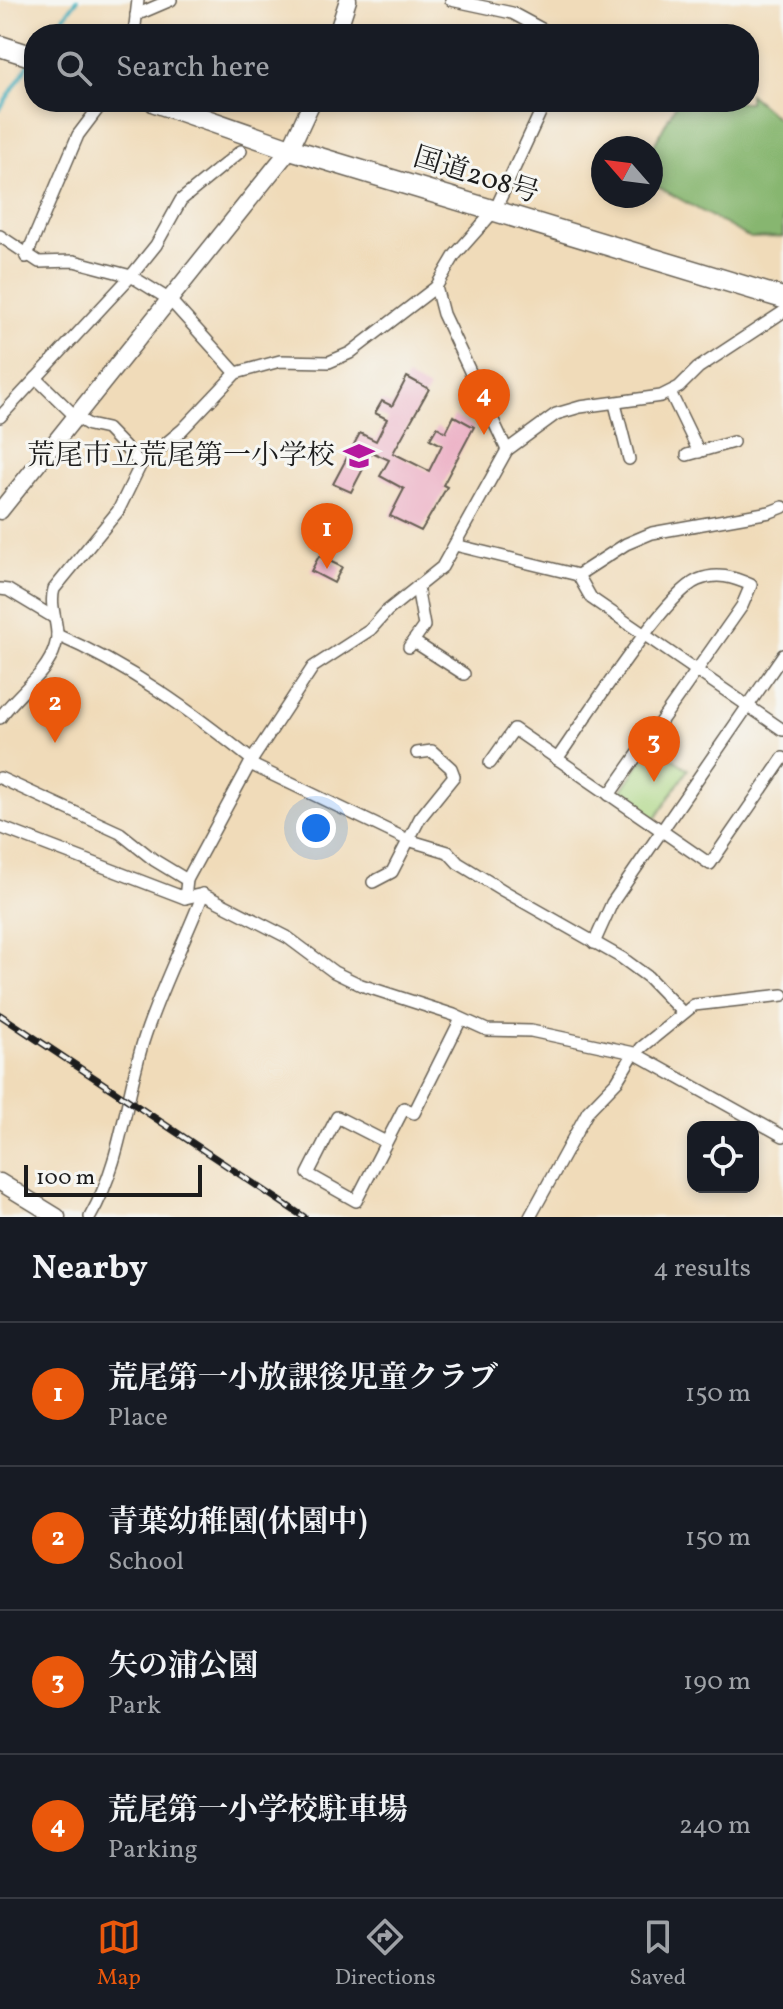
<!DOCTYPE html>
<html lang="en">
<head>
<meta charset="utf-8">
<style>
  body { margin:0; font-family:Vollkorn,"Noto Serif JP",serif; background:#242831; color:#f1f3f6 }
  .controls { position:absolute; right:24px; bottom:24px; display:grid; overflow:hidden; border-radius:16px; box-shadow:0 4px 12px #0003 }
  .controls button { width:72px; height:72px; display:grid; place-items:center; padding:0; border:0; border-bottom:2px solid #363941; background:#171b24; color:#f1f3f6; font:40px sans-serif }
  .compass { position:absolute; left:591px; top:136px; width:72px; height:72px; border-radius:50%; background:#171b24; box-shadow:0 4px 12px #0003; rotate:298deg }
  .scale { position:absolute; left:24px; bottom:20px; width:178px; box-sizing:border-box; padding-left:8px; border:4px solid #1c1c1c; border-top:0; font-size:22px; line-height:28px; white-space:nowrap; color:#1c1c1c; -webkit-text-stroke:6px #f6f6f2; paint-order:stroke }
  .you { position:absolute; left:316px; top:828px; width:28px; height:28px; margin:-20px; border:6px solid #fff; border-radius:50%; background:#1a73e8; box-shadow:0 0 0 12px #1a73e833 }
  .badge { display:grid; place-items:center; width:52px; height:52px; border-radius:50%; background:#ea580c; color:#fff; font-size:26px; font-weight:700 }
  .pin { position:absolute; translate:-50% -66px; filter:drop-shadow(0 2px 4px #0008) }
  .pin::after { content:''; position:absolute; top:42px; width:28px; height:24px; background:inherit; clip-path:polygon(0 0,100% 0,50% 100%) }
  .list { margin:0; padding:0; list-style:none }
  h2 { display:flex; justify-content:space-between; align-items:center; height:104px; margin:0; padding:0 32px; font-size:34px }
  h2 small { font-size:26px; font-weight:400; color:#9ea1a6 }
  .list li { display:grid; grid-template-columns:52px 1fr auto; gap:24px; align-items:center; box-sizing:border-box; height:144px; padding:0 32px; border-top:2px solid #363941 }
  .list b { display:block; font-size:30px; white-space:nowrap }
  .list p { margin:0; font-size:26px; white-space:nowrap; color:#9ea1a6 }
  .list em { font-size:26px; font-style:normal; color:#9ea1a6 }
  .icon { flex:none; width:44px; height:44px; fill:none; stroke:currentColor; stroke-width:2; stroke-linecap:round; stroke-linejoin:round }
  .map { position:relative; flex:none; width:783px; height:1217px; overflow:hidden }
  .search { position:absolute; background:#171b24; box-shadow:0 4px 12px #0003; left:24px; right:24px; top:24px; height:88px; display:flex; align-items:center; gap:20px; box-sizing:border-box; padding:0 28px; border-radius:32px; color:#9ea1a6; font-size:30px }
  .sheet { height:680px; background:#171b24 }
  nav { display:flex; justify-content:space-around; align-items:center; box-sizing:border-box; height:112px; border-top:2px solid #363941; background:#171b24; font-size:22px; color:#9ea1a6 }
  nav a { display:grid; justify-items:center; gap:4px }
  nav .on { color:#ea580c }
  .map>svg:first-child { display:block }
</style>
</head>
<body>
<div class="map">
<svg width="783" height="1217" viewBox="0 0 783 1217">
  <rect width="100%" height="100%" fill="#f6f6f2"/>
  <filter id="ink" filterUnits="userSpaceOnUse"><feTurbulence type="fractalNoise" baseFrequency=".0125" numOctaves="2"/><feDisplacementMap in="SourceGraphic" scale="16" xChannelSelector="R" yChannelSelector="G"/><feConvolveMatrix kernelMatrix="1 2 1 2 8 2 1 2 1" color-interpolation-filters="sRGB"/></filter>
  <filter id="wash" filterUnits="userSpaceOnUse"><feTurbulence type="fractalNoise" baseFrequency=".006" numOctaves="4" result="noise"/><feDisplacementMap in="SourceGraphic" scale="32" xChannelSelector="R" yChannelSelector="G"/><feGaussianBlur stdDeviation="1.8" result="paint"/><feColorMatrix in="noise" values="0 0 0 0 0 0 0 0 0 0 0 0 0 0 0 0 0 1.4 0 .05"/><feComposite in="paint" operator="in"/></filter>
  <g filter="url(#wash)">
    <rect width="100%" height="100%" fill="#f0dbb9"/>
    <path fill="#aad581" stroke="#63784e" stroke-width="2" d="M652 745 688 769 655 819 619 795Z"/>
    <path fill="#87b66f" stroke="#526946" stroke-width="2" d="M749 94 783 123V237L750 238 651 183V151L677 102H749Z"/>
    <g fill="none" stroke-linecap="round" stroke-linejoin="round">
      <g stroke="#3dacb9" stroke-width="4">
        <path d="M51 34 77 0"/>
        <path d="M0 109 30 62"/>
      </g>
    </g>
    <g id="blocks">
      <g fill="#ecafc4">
        <path d="M407 377 429 389 393 453 429 471 442 445 430 439 437 427 446 432 454 416 474 427 443 485 447 487 421 531 390 516 404 489 380 476 389 460 372 452 351 492 333 484 360 433 376 441 387 419 375 413 382 401 392 406Z"/>
        <path d="M319 556 342 567 334 583 311 571Z"/>
      </g>
    </g>
  </g>
  <g filter="url(#ink)">
    <use href="#blocks" fill-opacity="0" stroke="#665f53" stroke-width="2"/>
    <g fill="none" stroke-linecap="round" stroke-linejoin="round">
      <g stroke="#665f53" stroke-width="14">
        <g id="street">
          <path d="M451 0 512 13 551 34"/>
          <path d="M136 15 171 0"/>
          <path d="M134 34 138 0"/>
          <path d="M0 236 39 262 74 261 131 276 170 300 236 373"/>
          <path d="M26 257 78 135 103 102"/>
          <path d="M36 378 76 417 89 425 107 429 141 464"/>
          <path d="M670 392 699 452"/>
          <path d="M615 404 629 459"/>
          <path d="M0 417 131 276 156 245 181 200 241 151"/>
          <path d="M507 450 443 314 436 287 455 255 495 210 545 102"/>
          <path d="M687 455 733 442"/>
          <path d="M455 545 578 575 626 544 652 533 770 512 783 507"/>
          <path d="M578 575 591 598 783 730"/>
          <path d="M0 589 8 590 53 617"/>
          <path d="M57 635C129 666 191 711 252 760"/>
          <path d="M413 641 464 674"/>
          <path d="M409 647 424 626 417 587"/>
          <path d="M0 718C16 694 47 675 55 647 62 628 48 609 54 589L118 511 141 464 182 430 236 373 280 361 329 362 350 353 436 287"/>
          <path d="M557 759C582 724 665 593 698 580 717 572 733 577 751 585L742 606 609 795"/>
          <path d="M490 763 514 729 710 864 783 758"/>
          <path d="M250 764 408 840 448 852 458 863 504 891 622 958 648 977 681 1011"/>
          <path d="M0 778 120 833 154 860 187 880"/>
          <path d="M0 827 185 898 203 894 287 937 334 972 361 985 454 1015 487 1030 531 1031 634 1053 783 1136"/>
          <path d="M373 882 392 872 420 818 454 776 451 768 432 751 417 753"/>
          <path d="M185 898 187 880 252 760 313 667 370 630 387 611 442 567 507 450 556 414 580 407 661 396 679 387 698 368 783 312"/>
          <path d="M594 943 612 903 783 655"/>
          <path d="M641 1048 694 1005 783 995"/>
          <path d="M386 1142 337 1117 308 1174 356 1201 404 1108 414 1113 461 1019"/>
          <path d="M90 1217C121 1163 125 1101 143 1042 159 991 184 943 203 894"/>
          <path d="M530 1217 588 1111 617 1081 634 1053"/>
        </g>
      </g>
      <g stroke="#665f53" stroke-width="19">
        <g id="secondary">
          <path d="M337 34 348 0"/>
          <path d="M0 511 290 149 312 102"/>
          <path d="M0 1182 57 1217"/>
        </g>
      </g>
      <g stroke="#665f53" stroke-width="23">
        <g id="highway">
          <path d="M0 46 34 57"/>
          <path d="M155 102 290 149 783 298"/>
        </g>
      </g>
      <use href="#street" stroke="#fff" stroke-width="11"/>
      <use href="#secondary" stroke="#fff" stroke-width="16"/>
      <use href="#highway" stroke="#fff" stroke-width="20"/>
      <g stroke="#1c1c1c" stroke-width="7">
        <path id="rail" d="M0 1015 304 1217"/>
      </g>
      <use href="#rail" stroke="#f6f6f2" stroke-width="4" stroke-dasharray="12" stroke-linecap="butt"/>
    </g>
  </g>
  <defs>
    <g id="school-bare" transform="scale(2.4)"><path d="M0-5L7-2L0 1L-7-2ZM-4 1L0 2.5L4 1V4Q0 6-4 4Z" fill="#b5179e" stroke="#f6f6f2" stroke-width="2.5" paint-order="stroke"/></g>
  </defs>
  <g fill-rule="evenodd">
    <use href="#school-bare" x="359" y="456"/>
  </g>
  <g text-anchor="middle" dominant-baseline="central" stroke-width="6" stroke-linejoin="round" paint-order="stroke">
    <g font-size="28" fill="#1c1c1c" stroke="#f6f6f2">
      <text transform="translate(476 176) rotate(17)">国道208号</text>
    </g>
    <g font-size="28" fill="#1c1c1c" stroke="#f6f6f2" text-anchor="end">
      <text x="335" y="456">荒尾市立荒尾第一小学校</text>
    </g>
  </g>
</svg>
<div class="controls">
<button><svg class="icon" aria-label="locate" viewBox="0 0 24 24"><circle cx="12" cy="12" r="6"/><path d="M12 2v4M12 18v4M2 12h4M18 12h4"/></svg></button>
</div>
<svg class="compass" viewBox="-18 -18 36 36"><path d="M0-13l5 13h-10z" fill="#e53935"/><path d="M0 13l5-13h-10z" fill="#9ea1a6"/></svg>
<div class="scale">100 m</div>
<div class="you"></div>
<div class="pin badge" style="left:327px;top:569px">1</div>
<div class="pin badge" style="left:55px;top:743px">2</div>
<div class="pin badge" style="left:654px;top:782px">3</div>
<div class="pin badge" style="left:484px;top:435px">4</div>
<div class="search"><svg class="icon" aria-label="search" viewBox="0 0 24 24"><circle cx="10" cy="10" r="6"/><path d="M15 15l6 6"/></svg>Search here</div>
</div>
<section class="sheet">
<h2>Nearby<small>4 results</small></h2>
<ul class="list">
<li><span class="badge">1</span><div><b>荒尾第一小放課後児童クラブ</b><p>Place</p></div><em>150 m</em></li>
<li><span class="badge">2</span><div><b>青葉幼稚園(休園中)</b><p>School</p></div><em>150 m</em></li>
<li><span class="badge">3</span><div><b>矢の浦公園</b><p>Park</p></div><em>190 m</em></li>
<li><span class="badge">4</span><div><b>荒尾第一小学校駐車場</b><p>Parking</p></div><em>240 m</em></li>
</ul>
</section>
<nav>
<a class="on"><svg class="icon" aria-label="map" viewBox="0 0 24 24"><path d="M3 6l6-2 6 2 6-2v14l-6 2-6-2-6 2zM9 4v14M15 6v14"/></svg>Map</a>
<a><svg class="icon" aria-label="directions" viewBox="0 0 24 24"><path d="M12 3l9 9-9 9-9-9zM9 14v-3h6M13 9l2 2-2 2"/></svg>Directions</a>
<a><svg class="icon" aria-label="saved" viewBox="0 0 24 24"><path d="M7 4h10v16l-5-4-5 4z"/></svg>Saved</a>
</nav>
</body>
</html>
